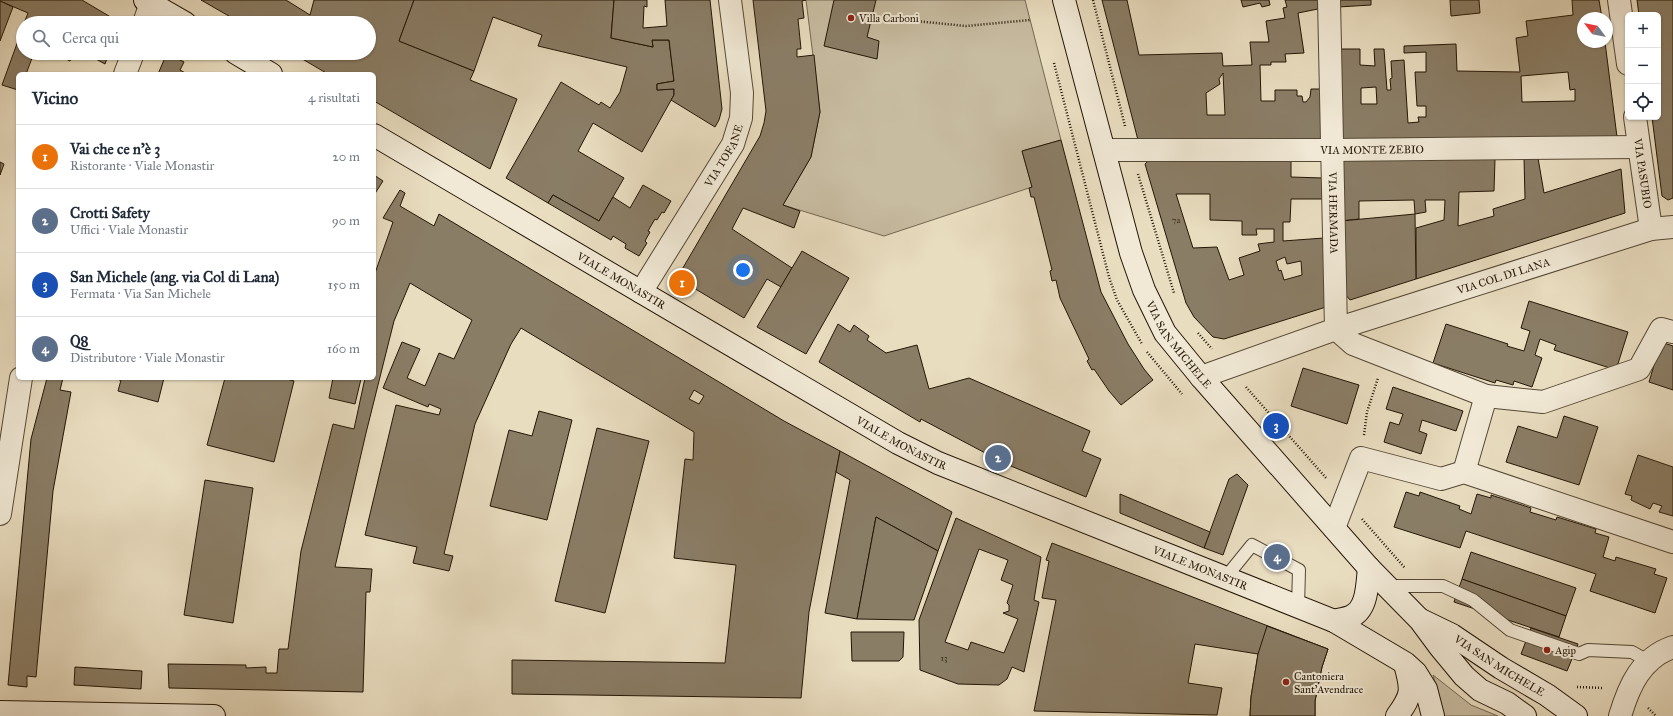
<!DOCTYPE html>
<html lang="it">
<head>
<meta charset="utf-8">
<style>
  body { margin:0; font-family:"IM FELL Great Primer",serif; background:#f2f2f3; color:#1f2937 }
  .controls { position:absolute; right:12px; top:12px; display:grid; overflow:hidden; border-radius:6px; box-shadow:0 1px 3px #0004 }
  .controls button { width:36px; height:36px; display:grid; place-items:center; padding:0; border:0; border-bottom:1px solid #e0e1e3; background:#fff; color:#1f2937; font:20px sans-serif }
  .compass { position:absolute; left:1577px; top:12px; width:36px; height:36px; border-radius:50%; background:#fff; box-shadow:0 1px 3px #0004; rotate:302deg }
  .you { position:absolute; left:743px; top:270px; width:14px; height:14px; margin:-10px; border:3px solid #fff; border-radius:50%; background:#1a73e8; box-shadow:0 0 0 6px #1a73e833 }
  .badge { display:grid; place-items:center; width:26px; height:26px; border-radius:50%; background:#8f2418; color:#fff; font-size:13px; font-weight:700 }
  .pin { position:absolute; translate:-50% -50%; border:2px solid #fff; box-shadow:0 1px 4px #0006 }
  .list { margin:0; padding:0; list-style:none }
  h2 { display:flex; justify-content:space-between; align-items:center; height:52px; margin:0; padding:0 16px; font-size:17px }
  h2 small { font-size:13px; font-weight:400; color:#747a83 }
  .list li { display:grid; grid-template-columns:26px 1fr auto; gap:12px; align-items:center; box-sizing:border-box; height:64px; padding:0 16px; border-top:1px solid #e0e1e3 }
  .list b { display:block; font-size:15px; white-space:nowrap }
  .list p { margin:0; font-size:13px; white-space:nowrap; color:#747a83 }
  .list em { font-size:13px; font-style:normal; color:#747a83 }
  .icon { flex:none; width:22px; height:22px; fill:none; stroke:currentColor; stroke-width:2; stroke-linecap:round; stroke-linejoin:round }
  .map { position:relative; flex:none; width:1673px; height:716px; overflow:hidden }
  .search { position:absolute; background:#fff; box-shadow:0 1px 3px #0004; left:16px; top:16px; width:360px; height:44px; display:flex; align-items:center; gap:10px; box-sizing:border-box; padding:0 14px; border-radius:22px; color:#747a83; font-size:15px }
  .panel { position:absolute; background:#fff; box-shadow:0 1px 3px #0004; left:16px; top:72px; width:360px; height:308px; border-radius:6px }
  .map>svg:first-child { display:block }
</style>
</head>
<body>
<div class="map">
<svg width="1673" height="716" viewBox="0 0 1673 716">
  <rect width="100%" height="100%" fill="#e9ddc0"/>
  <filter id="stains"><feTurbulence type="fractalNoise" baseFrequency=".005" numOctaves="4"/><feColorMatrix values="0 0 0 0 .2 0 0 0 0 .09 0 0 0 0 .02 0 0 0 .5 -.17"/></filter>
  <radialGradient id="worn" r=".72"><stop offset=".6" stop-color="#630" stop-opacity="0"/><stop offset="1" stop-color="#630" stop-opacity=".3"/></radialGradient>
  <g fill="#c7bba0" stroke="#756852">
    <path d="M806 0H1025L1061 140 1022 151 1032 187 884 236 783 205 811 157 820 112Z"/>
    <path d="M1433 675 1471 705 1498 716H1444Z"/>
  </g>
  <g fill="#8a7d66" stroke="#231605" fill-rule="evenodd">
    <path d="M0 0H82L119 22V23H24L28 13 0 1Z"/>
    <path d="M201 0H286L310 15 314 0H414L399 41 474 71 470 80 517 99 490 169 374 101V74H328L292 53H369V23H241Z"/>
    <path d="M414 0H614L611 38 653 47 652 40H669L674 81 657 84V90L674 89V95L642 152 593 123 578 151 624 178 599 221 553 195 548 203 506 178 561 82 599 105 601 102 610 108 620 92 627 67 538 46 542 35 493 17 474 71 399 41Z"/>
    <path d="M614 0H647V7L644 6 643 28 667 26 665 0H710L722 109 719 120 715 127 671 100 674 95V89L657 90V84L674 81 669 40H652L653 47 611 38Z"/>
    <path d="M753 0H806L802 1 804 18 798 19 801 49H797V57L814 55 820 112 811 157 783 205 800 211 794 228 743 208 732 229 792 268 781 287 767 279 744 318 677 278 760 136 764 123 766 111Z"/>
    <path d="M834 0H876L867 37 879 41 877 59 824 46Z"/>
    <path d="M1102 0H1127L1139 55 1222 53 1223 66 1252 65 1250 42H1269L1266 21 1285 18 1283 8 1287 7 1285 0H1318V9L1298 13 1304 53 1285 54 1286 62H1271V65H1260L1261 101H1275V90H1297V96H1302L1303 102H1306L1310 97 1311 89H1321L1322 141 1139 144ZM1223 73 1225 115H1207L1206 93 1220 84 1219 79Z"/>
    <path d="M1241 0H1269L1270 5 1262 7 1260 3 1243 7Z"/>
    <path d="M1338 0H1371V5L1338 7Z"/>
    <path d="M1450 0H1479L1480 13 1451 16Z"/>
    <path d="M1572 0H1599L1602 18H1583V42H1605L1617 137 1341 141 1339 49H1360V65L1375 66 1374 49H1384L1387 90H1391L1390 79 1392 78 1391 61 1404 60 1408 123 1419 122 1418 117H1426V106H1417L1415 72H1426V52L1404 53V46L1456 44 1457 71 1520 72 1516 38 1528 36 1526 21 1573 15ZM1568 72 1570 90 1575 89V101L1522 102 1521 76ZM1376 87 1377 104H1361V88Z"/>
    <path d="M1637 0H1673V198L1668 200 1662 196 1652 117H1658V15H1639Z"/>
    <path d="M0 1 13 7 0 41Z"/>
    <path d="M23 27V53H34L26 74H18V90L2 85Z"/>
    <path d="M62 53H75L70 61 60 56Z"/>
    <path d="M85 53H109L105 64Z"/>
    <path d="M167 53 184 62 180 70 187 74H158Z"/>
    <path d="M1061 140 1101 292 1128 344 1144 369 1153 380 1121 405 1109 391 1094 369 1092 370 1087 361 1089 359 1060 298 1056 280 1052 281 1050 271 1052 270 1034 197H1031L1029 188 1032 187 1022 151Z"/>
    <path d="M1524 158H1538L1544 193 1621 169 1625 213 1416 279V228L1444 220 1445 200H1425L1426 212 1415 214 1414 200 1359 201V219L1341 221 1339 159H1495L1494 191 1459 192 1458 226 1494 216 1493 209 1525 199Z"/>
    <path d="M1291 160V177L1323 178 1324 199H1291L1290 222H1283V241L1324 238 1326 307 1224 339 1213 337 1194 317 1186 303 1145 164 1148 161ZM1176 194H1210V220L1242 221V235H1257L1256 229H1274V242L1258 244 1260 251 1239 258 1244 275 1229 280 1217 247 1193 248ZM1285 257 1287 264 1301 261 1302 275 1284 280 1281 270 1279 271 1276 261Z"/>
    <path d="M0 162 4 164 0 175Z"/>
    <path d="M374 175 383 181 374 195Z"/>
    <path d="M643 185 671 201 664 213 662 212 657 220 655 219 648 231 650 232 645 241 647 243 639 256 625 248 626 244 613 236 611 240 548 203 553 195 599 221 613 197 630 208Z"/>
    <path d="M400 190 405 193 400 206 434 226 439 214 784 421 840 451 809 612 801 698 512 694V660L725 663 736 565 674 558 685 459 693 460 694 432 521 328 511 344 475 424 444 554 453 556 449 571 413 563 417 547 365 535 396 405 439 415 441 409 429 404 428 407 383 388 402 342 420 349 407 378 425 386 439 353 454 359 472 320 410 283 394 321 366 433 335 567 372 569 370 592H366L363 692 169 688 168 664 246 665V668L266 667V673H277L279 649H288L301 551 333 424 354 429 365 378H374V276L393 222 383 218ZM694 390 704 396 699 404 689 399Z"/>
    <path d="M1415 214 1416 279 1350 300 1345 294 1341 221Z"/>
    <path d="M802 251 849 278 806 354 757 327Z"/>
    <path d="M1529 301 1628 332 1616 370 1554 350 1556 345 1540 339 1535 355 1542 358 1532 387 1514 381 1513 385 1496 380 1495 383 1433 363 1446 324 1508 344 1507 346 1524 351 1530 331 1521 328Z"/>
    <path d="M838 324 850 332 854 325 869 336 867 340 886 353 917 345 929 389 969 378 1090 431 1082 451 1101 459 1086 497 1006 464 921 419 920 422 819 362Z"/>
    <path d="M1661 342 1673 346V390L1649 382Z"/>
    <path d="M1303 368 1359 385 1347 424 1291 406Z"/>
    <path d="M47 378H63L60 390 71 392 53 491 36 677 27 676V687L8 685 31 439Z"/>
    <path d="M119 378H164L158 402 118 391 121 380H119Z"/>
    <path d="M225 378H283L294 381 274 462 207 445Z"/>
    <path d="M333 378 361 379 355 404 329 398Z"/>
    <path d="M1393 387 1463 411 1456 431 1422 420 1419 431 1427 434 1421 454 1384 442 1390 422 1399 425 1403 414 1386 409Z"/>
    <path d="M539 411 572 420 547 520 490 506 509 430 532 436Z"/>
    <path d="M1564 416 1598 427 1579 485 1506 462 1518 426 1557 438Z"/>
    <path d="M597 428 649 441 605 613 555 601Z"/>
    <path d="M840 451 952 512 938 551 876 517 857 619 825 613 850 480 836 472Z"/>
    <path d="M1638 455 1673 467V516L1659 512 1662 506 1653 503 1650 509 1631 500 1632 496 1625 494Z"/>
    <path d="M1237 474 1248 485 1223 555 1204 548 1229 479Z"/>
    <path d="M205 480 253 488 233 623 184 615Z"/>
    <path d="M1406 492 1419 496 1420 492 1460 506 1459 509 1471 514 1477 494 1491 498V495L1531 508 1530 512 1556 520 1557 517 1596 529 1595 533 1609 537 1603 557 1615 561 1616 557 1656 569 1654 574 1667 578 1655 613 1590 591 1596 574 1466 531 1460 548 1394 527Z"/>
    <path d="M1120 494 1210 532 1204 548 1120 513Z"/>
    <path d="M876 517 938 551 914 620 857 619Z"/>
    <path d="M956 518 1041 557 1034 600 1039 602 1024 672 1012 667 1007 679 999 685 958 684 920 670 919 620ZM979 549 1008 560 1001 580 1013 585 1007 603 1009 605V611L1003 613 1018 619 1004 653 971 642 968 650 945 642Z"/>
    <path d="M1052 543 1328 649 1322 667 1315 701V716H1250L1251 697 1258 654 1195 644 1188 683 1222 688 1217 715 1034 711 1056 600 1042 598 1049 561 1046 560Z"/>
    <path d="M1471 552 1576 588 1566 616 1462 579Z"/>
    <path d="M1462 579 1566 616 1559 637 1454 602Z"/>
    <path d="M1267 626 1328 649 1322 667 1315 701V716H1250L1251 697 1258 654Z"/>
    <path d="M1531 628 1578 644 1567 671 1521 654Z"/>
    <path d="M851 632H904L903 657 899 661H852Z"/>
    <path d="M75 667 142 671 141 689 74 685Z"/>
  </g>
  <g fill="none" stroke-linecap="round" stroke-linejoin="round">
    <g stroke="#544834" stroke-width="14">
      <g id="lane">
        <path d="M1226 577 1252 545 1299 570 1298 607"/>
        <path d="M1387 586H1443L1473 600 1510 630 1579 654 1588 650 1632 652 1648 661"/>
      </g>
    </g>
    <g stroke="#544834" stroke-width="24">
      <g id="street">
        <path id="s1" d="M1329 0 1336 329 1353 344 1486 396 1543 402 1639 369 1661 329 1673 332"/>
        <path d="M1619 0 1628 64"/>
        <path d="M144 23 151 3"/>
        <path d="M125 74 133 53"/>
        <path id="s2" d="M1635 117 1651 229"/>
        <path id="s3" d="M1104 150H1332L1639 147"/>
        <path id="s4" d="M641 292 733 144 741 118 742 93 730 0"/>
        <path id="s5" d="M1201 377 1336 329 1651 229 1673 227"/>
        <path d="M1464 472 1486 396"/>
        <path d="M0 514 21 378"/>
        <path d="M1334 528 1361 458 1441 479 1464 472 1673 542"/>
        <path d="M1620 716C1629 686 1641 658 1673 647"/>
      </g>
    </g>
    <g stroke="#231605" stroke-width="24">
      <g id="secondary">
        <path d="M145 0 185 23"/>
        <path id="s6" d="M1064 0 1131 253 1144 290 1165 333 1201 377 1369 568 1420 620 1440 647 1464 676 1480 690 1507 703 1525 716"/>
        <path d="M236 53 271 74"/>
        <path id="s7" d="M374 135 898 443 938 463 1334 621 1405 663 1416 673 1426 689 1433 716"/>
        <path id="s8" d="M1421 620 1452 635 1501 668 1547 695 1576 716"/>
        <path d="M1334 621C1339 619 1345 619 1350 617 1368 610 1367 584 1369 568"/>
        <path d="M0 712 214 716"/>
        <path d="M1397 716C1413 694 1412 690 1405 664"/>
      </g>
    </g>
    <g stroke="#231605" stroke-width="2.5" stroke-dasharray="1 2" stroke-linecap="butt">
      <path d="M1093 0 1125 126"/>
      <path d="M885 18 966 26 1030 20"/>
      <path d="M1054 63 1109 277 1117 300 1142 344"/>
      <path d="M1138 174 1174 293"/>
      <path d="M1198 333 1212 349"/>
      <path d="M1147 352 1182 394"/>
      <path d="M1246 387 1327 479"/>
      <path d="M1364 435 1367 412 1378 378"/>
      <path d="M1362 519 1405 568"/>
      <path d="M1577 687 1604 688"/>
      <path d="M1648 708 1656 716"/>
    </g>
    <use href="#lane" stroke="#f1e9d6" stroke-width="12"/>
    <use href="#street" stroke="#f1e9d6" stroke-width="22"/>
    <use href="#secondary" stroke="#f1e9d6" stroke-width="22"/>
  </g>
  <g fill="#8f2418" stroke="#f1e9d6" stroke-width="1.5">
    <circle cx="851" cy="18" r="4"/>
    <circle cx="1547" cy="650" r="4"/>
    <circle cx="1286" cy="682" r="4"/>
  </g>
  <g text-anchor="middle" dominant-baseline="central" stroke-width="4" stroke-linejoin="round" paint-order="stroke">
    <g font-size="9" fill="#3d301d">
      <text x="1176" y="219">7a</text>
      <text x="944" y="657">13</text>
    </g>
    <g font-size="11" fill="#231605" stroke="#f1e9d6" text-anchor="start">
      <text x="859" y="18">Villa Carboni</text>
      <text x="1555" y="650">Agip</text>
      <text x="1294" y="676">Cantoniera<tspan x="1294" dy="13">Sant'Avendrace</tspan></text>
    </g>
    <g font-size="11" fill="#231605" stroke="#f1e9d6">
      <text stroke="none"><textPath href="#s3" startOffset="268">VIA MONTE ZEBIO</textPath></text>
      <text stroke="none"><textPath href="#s4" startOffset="160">VIA TOFANE</textPath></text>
      <text stroke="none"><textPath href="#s2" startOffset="57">VIA PASUBIO</textPath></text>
      <text stroke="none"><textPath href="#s1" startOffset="213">VIA HERMADA</textPath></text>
      <text stroke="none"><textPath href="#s5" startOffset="319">VIA COL DI LANA</textPath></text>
      <text stroke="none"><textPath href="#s7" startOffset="287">VIALE MONASTIR</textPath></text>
      <text stroke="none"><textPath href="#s6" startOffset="366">VIA SAN MICHELE</textPath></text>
      <text stroke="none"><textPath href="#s7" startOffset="611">VIALE MONASTIR</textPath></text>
      <text stroke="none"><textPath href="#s7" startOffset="935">VIALE MONASTIR</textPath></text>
      <text stroke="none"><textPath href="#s8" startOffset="91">VIA SAN MICHELE</textPath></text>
    </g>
  </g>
  <rect width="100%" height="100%" filter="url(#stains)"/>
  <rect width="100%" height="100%" fill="url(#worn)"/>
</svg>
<div class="controls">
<button>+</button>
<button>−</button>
<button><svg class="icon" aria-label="locate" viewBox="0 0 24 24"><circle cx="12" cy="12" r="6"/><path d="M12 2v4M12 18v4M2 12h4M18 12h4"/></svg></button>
</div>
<svg class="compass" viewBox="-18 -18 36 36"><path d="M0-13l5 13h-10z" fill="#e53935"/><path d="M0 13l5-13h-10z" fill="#747a83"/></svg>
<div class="you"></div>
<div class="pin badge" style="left:682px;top:283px;background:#e8710a">1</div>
<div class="pin badge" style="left:998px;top:458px;background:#5c6f8a">2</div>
<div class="pin badge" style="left:1276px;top:426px;background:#1a4fb4">3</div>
<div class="pin badge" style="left:1277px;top:557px;background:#5c6f8a">4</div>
<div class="search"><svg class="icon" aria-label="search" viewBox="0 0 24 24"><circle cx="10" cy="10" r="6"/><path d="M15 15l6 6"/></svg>Cerca qui</div>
<section class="panel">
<h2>Vicino<small>4 risultati</small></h2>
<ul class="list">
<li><span class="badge" style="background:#e8710a">1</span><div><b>Vai che ce n'è 3</b><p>Ristorante · Viale Monastir</p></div><em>20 m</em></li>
<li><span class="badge" style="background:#5c6f8a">2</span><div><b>Crotti Safety</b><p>Uffici · Viale Monastir</p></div><em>90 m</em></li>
<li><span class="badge" style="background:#1a4fb4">3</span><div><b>San Michele (ang. via Col di Lana)</b><p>Fermata · Via San Michele</p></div><em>150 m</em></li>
<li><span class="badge" style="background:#5c6f8a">4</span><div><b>Q8</b><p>Distributore · Viale Monastir</p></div><em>160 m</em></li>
</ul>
</section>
</div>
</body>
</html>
